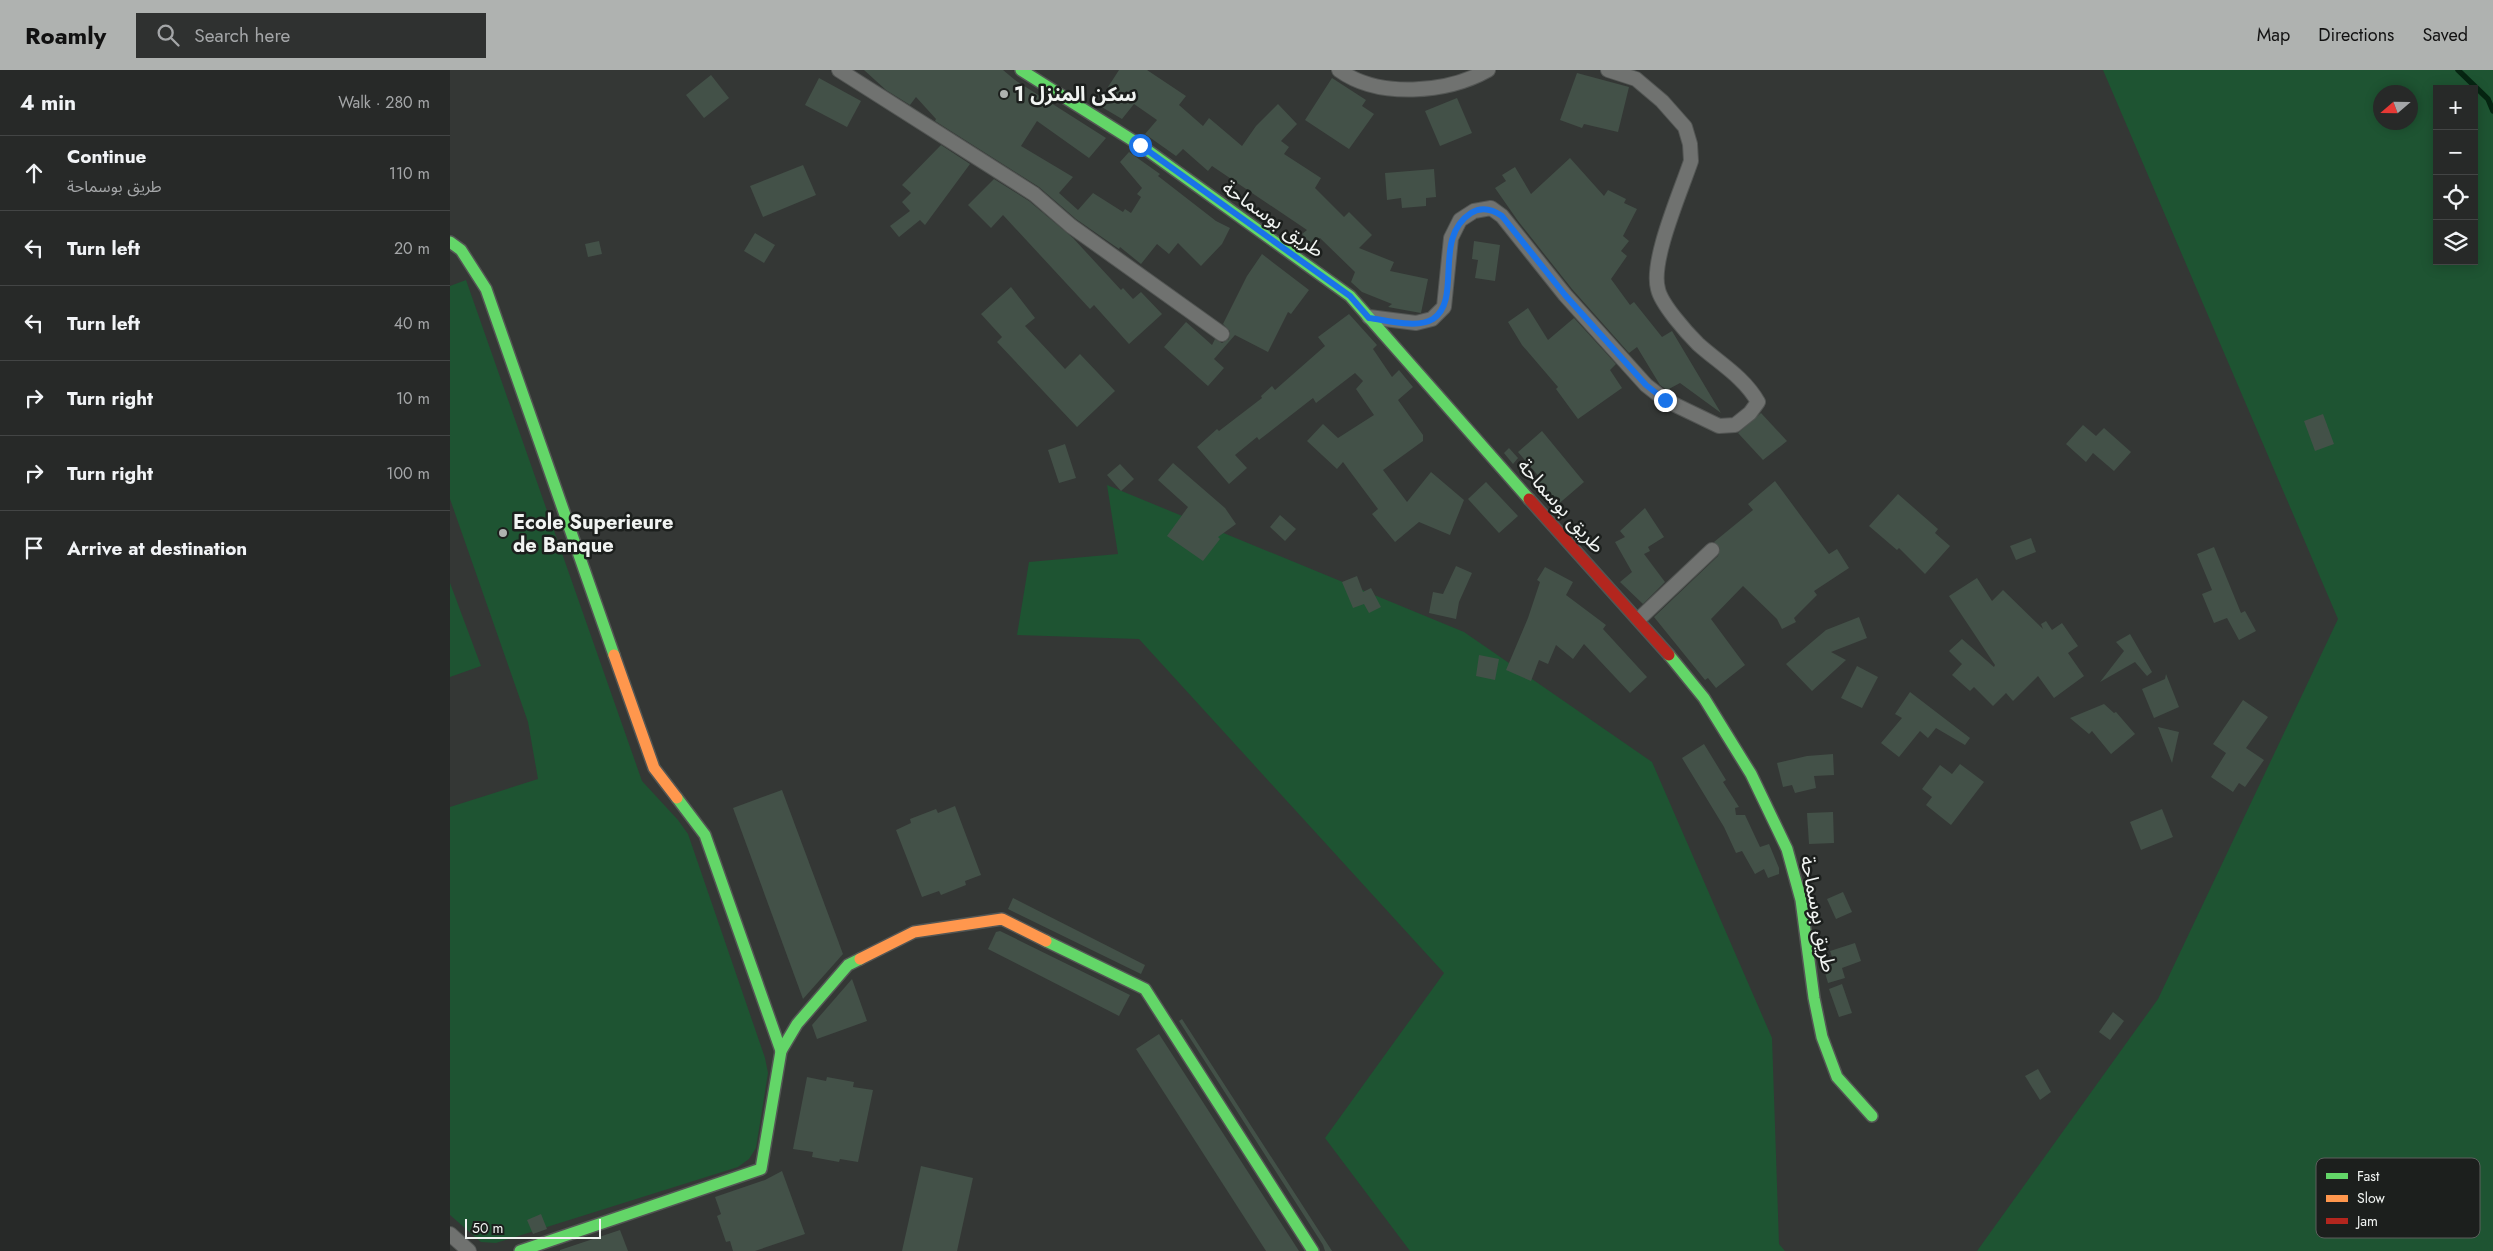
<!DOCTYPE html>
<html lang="en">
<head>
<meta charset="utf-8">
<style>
  body { margin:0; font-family:Jost,"Noto Sans Arabic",sans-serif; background:#2f3130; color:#f1f3f6 }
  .controls { position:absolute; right:15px; top:15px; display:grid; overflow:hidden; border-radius:0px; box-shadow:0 2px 12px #0003 }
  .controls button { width:45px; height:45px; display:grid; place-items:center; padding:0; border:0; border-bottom:1px solid #434545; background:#272928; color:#f1f3f6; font:25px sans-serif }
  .compass { position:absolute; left:1923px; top:15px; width:45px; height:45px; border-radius:50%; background:#272928; box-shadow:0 2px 12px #0003; rotate:250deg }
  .scale { position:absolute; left:15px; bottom:12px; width:136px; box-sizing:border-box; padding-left:5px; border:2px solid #f1f4f2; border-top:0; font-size:14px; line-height:18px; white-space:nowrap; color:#f1f4f2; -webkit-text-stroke:4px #1c1f1d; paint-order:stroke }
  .stop { position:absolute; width:15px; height:15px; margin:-11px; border:4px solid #1a73e8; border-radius:50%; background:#fff }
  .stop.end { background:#1a73e8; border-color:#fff; box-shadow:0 1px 5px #0008 }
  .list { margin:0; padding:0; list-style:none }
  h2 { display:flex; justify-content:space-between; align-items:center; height:65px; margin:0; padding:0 20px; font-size:21px }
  h2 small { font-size:16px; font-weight:400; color:#a4a6a8 }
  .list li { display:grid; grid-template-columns:32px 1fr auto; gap:15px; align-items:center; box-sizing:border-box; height:75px; padding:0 20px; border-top:1px solid #434545 }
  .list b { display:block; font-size:19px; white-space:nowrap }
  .list p { margin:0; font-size:16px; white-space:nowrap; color:#a4a6a8 }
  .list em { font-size:16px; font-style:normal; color:#a4a6a8 }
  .icon { flex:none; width:28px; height:28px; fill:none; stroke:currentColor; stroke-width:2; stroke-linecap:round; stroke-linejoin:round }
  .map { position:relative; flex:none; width:2043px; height:1181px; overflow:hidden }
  header { display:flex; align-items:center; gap:30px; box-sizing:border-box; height:70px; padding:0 25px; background:#afb2b0; color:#111 }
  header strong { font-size:24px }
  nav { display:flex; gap:28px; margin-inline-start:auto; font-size:18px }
  .search { width:350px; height:45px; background:#2f3130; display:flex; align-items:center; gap:12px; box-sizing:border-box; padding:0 18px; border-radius:0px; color:#a4a6a8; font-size:19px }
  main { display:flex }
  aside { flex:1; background:#272928 }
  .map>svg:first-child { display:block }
</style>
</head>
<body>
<header>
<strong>Roamly</strong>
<div class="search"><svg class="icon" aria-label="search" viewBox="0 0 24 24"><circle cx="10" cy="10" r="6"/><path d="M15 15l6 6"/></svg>Search here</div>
<nav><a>Map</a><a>Directions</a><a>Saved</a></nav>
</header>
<main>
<aside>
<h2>4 min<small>Walk · 280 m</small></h2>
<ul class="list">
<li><svg class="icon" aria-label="ahead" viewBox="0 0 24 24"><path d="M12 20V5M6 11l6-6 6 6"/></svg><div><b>Continue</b><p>طريق بوسماحة</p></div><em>110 m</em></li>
<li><svg class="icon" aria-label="left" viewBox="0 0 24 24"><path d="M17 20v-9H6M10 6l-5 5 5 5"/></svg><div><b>Turn left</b></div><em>20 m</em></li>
<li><svg class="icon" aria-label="left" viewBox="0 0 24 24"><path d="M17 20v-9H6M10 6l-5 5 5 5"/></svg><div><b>Turn left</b></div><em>40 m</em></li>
<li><svg class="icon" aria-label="right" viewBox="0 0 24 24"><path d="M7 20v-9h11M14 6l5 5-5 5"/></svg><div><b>Turn right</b></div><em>10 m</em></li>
<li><svg class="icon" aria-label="right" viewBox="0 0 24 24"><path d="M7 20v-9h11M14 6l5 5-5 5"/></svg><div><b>Turn right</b></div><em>100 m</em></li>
<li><svg class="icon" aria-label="arrive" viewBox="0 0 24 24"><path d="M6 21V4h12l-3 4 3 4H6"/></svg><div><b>Arrive at destination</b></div></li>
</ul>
</aside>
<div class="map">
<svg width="2043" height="1181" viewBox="0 0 2043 1181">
  <rect width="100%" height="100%" fill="#343735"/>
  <g fill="#1e5432" fill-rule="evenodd">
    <path d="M1653 0H2043V1181H1527L1708 929 1888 549ZM1987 19H2024V191H1987ZM1930 22H1960V52H1930Z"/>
    <path d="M16 210 192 711 228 750 238 764 315 988 318 1003 306 1078 299 1089 288 1097 46 1173 31 1172 0 1145V737L88 709 78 652 0 429V216Z"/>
    <path d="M657 415 1014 562 1202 692 1322 968 1329 1174 1335 1181H960L875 1068 994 903 689 569 567 565 579 492 668 484Z"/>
    <path d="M0 513 31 596 0 607Z"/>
  </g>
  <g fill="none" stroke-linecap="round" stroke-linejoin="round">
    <path stroke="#062512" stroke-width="5.5" d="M2008 0 2038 29 2043 41"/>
  </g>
  <g fill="#435148">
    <path d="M414 0H553L565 10 656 68 639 88 587 51 571 76 623 107 609 123 628 140 643 123 673 142 675 139 681 143 691 127 687 124 692 118 670 92 679 82 710 104 708 106 766 151 780 158 772 174 751 196 728 173 719 184 707 174 691 194 670 177 669 179 626 149 589 117 485 51 486 49 466 27 460 35 436 20Z"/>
    <path d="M669 0H697L736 26 729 35 753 56 759 48 792 76 806 56 828 34 847 54 831 71 839 77 834 84 871 108 865 118 894 147 899 142 922 165 909 178 944 192 940 201 978 209 971 243 938 237 942 234 912 222 901 212 905 202 870 168 862 175 852 164 857 160 762 96 758 101 733 79 726 86 695 64 707 50 684 34 672 49 650 36 663 20 658 17Z"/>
    <path d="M1127 3 1179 17 1168 62 1134 54 1132 58 1110 50Z"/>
    <path d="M261 5 279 28 254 48 236 25Z"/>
    <path d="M369 8 411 31 397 57 355 35Z"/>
    <path d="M882 8 916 30 912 36 924 44 899 79 855 50Z"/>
    <path d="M1007 28 1022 63 990 76 975 41Z"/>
    <path d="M491 75 520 94 475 155 470 150 449 167 440 156 460 141 452 132 461 123 452 115Z"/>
    <path d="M1120 88 1154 126 1158 120 1176 129 1174 133 1187 139 1173 166 1179 171 1171 181 1177 186 1161 209 1180 235 1184 232 1212 267 1222 261 1271 343 1230 313 1217 320 1210 315 1187 277 1179 283 1122 219 1068 151 1045 118 1056 111 1052 105 1065 97 1081 124Z"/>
    <path d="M353 95 366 125 313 147 300 116Z"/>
    <path d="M984 99 986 127 976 128V136L952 138 951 128 937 130 935 103Z"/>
    <path d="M544 109 579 131 623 168 671 220 673 218 683 229 691 222 712 244 679 274 644 235 640 239 553 145 541 158 518 135Z"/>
    <path d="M305 163 325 175 314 193 294 181Z"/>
    <path d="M149 171 152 184 138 187 135 174Z"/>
    <path d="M1024 171 1050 175 1045 211 1025 208 1028 190 1022 189Z"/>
    <path d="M812 184 859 220 841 244 838 242 818 282 785 265 764 289 774 298 758 316 714 277 736 252 762 275 765 269 772 273 779 269 780 261 773 254 797 206Z"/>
    <path d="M561 217 585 248 575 256 615 299 630 284 665 321 627 357 547 272 552 267 531 244Z"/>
    <path d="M1078 238 1098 270 1124 248 1166 294 1160 300 1172 318 1128 349 1106 319 1108 317 1072 275 1058 252Z"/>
    <path d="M899 244 927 275 923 279 942 307 949 300 963 317 948 330 973 365V371L933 400 957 432 981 402 1014 430 1000 465 969 452 945 472 922 444 928 439 893 392 887 399 857 371 873 354 888 368 924 345 906 319 913 311 905 303 866 333 863 328 809 370 807 367 785 385 797 398 779 414 747 377 767 359 769 361 812 328 811 326 822 316 825 320 875 276 868 267Z"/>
    <path d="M1311 343 1337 371 1313 390 1288 363Z"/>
    <path d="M1873 344 1884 374 1865 381 1854 351Z"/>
    <path d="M1633 355 1646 366 1654 358 1681 382 1664 401 1643 383 1636 392 1616 374Z"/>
    <path d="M1092 361 1134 412 1105 437 1085 414 1091 409 1068 382Z"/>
    <path d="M615 374 626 408 609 413 598 380Z"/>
    <path d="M1059 378 1068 388 1063 394 1054 383Z"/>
    <path d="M723 393 775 438 786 454 768 467 770 469 753 491 717 466 738 437 708 410Z"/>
    <path d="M670 394 684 409 671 421 657 405Z"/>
    <path d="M1325 411 1379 484 1387 479 1399 498 1364 521 1367 525 1344 548 1346 552 1332 559 1327 549 1293 516 1261 549 1295 595 1266 618 1258 608 1255 610 1204 547 1268 486 1270 478 1264 472 1303 440 1298 434Z"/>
    <path d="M1036 412 1068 446 1049 463 1018 429Z"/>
    <path d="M1448 424 1488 459 1485 463 1500 476 1475 504 1449 478 1447 480 1419 456Z"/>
    <path d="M1195 438 1214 467 1198 477 1200 481 1194 484 1215 512 1193 534 1170 512 1182 502 1165 472 1175 467 1170 461Z"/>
    <path d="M830 445 846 459 835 471 820 457Z"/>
    <path d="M1581 468 1586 482 1566 490 1560 476Z"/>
    <path d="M1764 477 1791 543 1795 541 1806 561 1789 570 1777 548 1764 553 1752 524 1762 520 1747 484Z"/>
    <path d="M1006 496 1022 503 1009 532 1006 549 979 543 983 522 993 524Z"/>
    <path d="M1095 497 1123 512 1116 525 1156 555 1153 559 1197 607 1180 623 1134 574 1123 589 1106 575 1098 594 1089 590 1081 611 1056 600 1078 548 1090 512 1087 510Z"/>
    <path d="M907 506 913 522 921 518 931 537 919 543 914 534 903 538 892 512Z"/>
    <path d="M1527 508 1542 531 1553 520 1593 559 1591 554 1596 551 1602 560 1612 553 1628 576 1618 583 1634 606 1604 628 1588 606 1563 631 1556 623 1543 636 1524 617 1520 621 1502 605 1512 594 1499 581 1512 569 1544 597 1545 595 1499 526Z"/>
    <path d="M1409 547 1417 568 1381 582 1396 590 1362 621 1336 594 1376 560Z"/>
    <path d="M1680 564 1702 602 1697 606 1685 592 1650 612 1674 581 1666 572Z"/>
    <path d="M1029 585 1049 589 1045 610 1026 606Z"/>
    <path d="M1407 596 1428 607 1412 638 1391 628Z"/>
    <path d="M1716 604 1729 637 1704 648 1692 619 1715 609Z"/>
    <path d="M1460 622 1520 668 1515 675 1486 658 1478 668 1470 661 1449 687 1431 673 1452 648 1445 644Z"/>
    <path d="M1793 630 1818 647 1796 678 1814 690 1795 717 1789 713 1783 722 1761 707 1776 683 1763 674Z"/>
    <path d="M1654 634 1664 643 1666 642 1685 664 1661 684 1642 661 1639 664 1620 648Z"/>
    <path d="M1708 657 1729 662 1722 693Z"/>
    <path d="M1254 674 1276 710 1273 712 1289 737 1285 738 1286 745H1295L1310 777 1319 774 1329 798V804L1318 808 1314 799 1305 804 1292 781 1286 783 1274 757 1232 688Z"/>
    <path d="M1383 684 1384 705 1364 706 1366 718 1345 723 1342 715 1333 717 1327 693 1357 686Z"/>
    <path d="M1510 694 1534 712 1501 755 1476 735 1482 727 1472 719 1490 695 1502 704Z"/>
    <path d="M332 720 393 884 353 929 283 738Z"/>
    <path d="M505 736 531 805 515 811 516 815 491 825 489 821 472 827 446 760 461 753 460 749 486 739 488 743Z"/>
    <path d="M1712 739 1723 767 1691 780 1680 752Z"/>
    <path d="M1383 742 1384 773 1359 774 1357 743Z"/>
    <path d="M1393 822 1402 842 1386 849 1377 829Z"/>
    <path d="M563 828 695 895 691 904 558 839Z"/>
    <path d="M550 861 680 925 669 946 538 879 546 862Z"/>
    <path d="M1405 873 1411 891 1392 898 1395 908 1378 913 1373 896 1384 893 1380 881Z"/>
    <path d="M402 909 417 951 367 969 362 955Z"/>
    <path d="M1392 914 1402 943 1389 947 1379 919Z"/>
    <path d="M1663 942 1674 951 1660 970 1649 962Z"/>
    <path d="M732 949 882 1181H875L873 1175 729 951Z"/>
    <path d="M709 964 849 1181H816L686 979Z"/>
    <path d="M1588 999 1601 1022 1590 1030 1575 1006Z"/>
    <path d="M357 1007 376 1011 377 1007 404 1012 403 1017 423 1020 408 1092 390 1089 389 1092 362 1087 363 1082 343 1079Z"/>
    <path d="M471 1096 523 1108 507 1181H452Z"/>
    <path d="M332 1101 355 1164 305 1181H283L280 1171 276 1172 267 1146 271 1144 265 1127 315 1110Z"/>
    <path d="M91 1144 97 1159 83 1164 77 1150Z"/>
    <path d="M170 1160 178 1181H110V1180Z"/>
  </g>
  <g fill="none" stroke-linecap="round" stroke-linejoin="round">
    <g stroke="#535654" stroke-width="16">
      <g id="street">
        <path d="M389 0 584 124 621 156 772 264"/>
        <path d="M889 0C929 29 997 23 1038 0"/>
        <path d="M919 247 966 253 982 249 994 237 1001 168 1010 150 1024 141 1041 138 1052 146 1115 225 1196 315 1215 330 1269 356 1285 355 1300 343 1308 332C1294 307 1269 293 1248 274 1237 263 1211 234 1208 219 1200 191 1231 121 1241 91L1240 74 1235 57 1212 31 1186 9 1158 0"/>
        <path d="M1189 549 1262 480"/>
        <path d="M0 1164 19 1181"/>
      </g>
    </g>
    <g stroke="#535654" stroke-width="14">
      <g id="fast">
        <path d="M571 0 690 75 900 226 1079 429"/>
        <path d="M0 172 11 180 36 219 164 585"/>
        <path d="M1219 585 1254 628 1301 704 1337 779 1351 830 1364 928 1372 967 1387 1007 1422 1046"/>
        <path d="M227 728 255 765 331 981"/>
        <path d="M596 871 695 919 863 1181"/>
        <path d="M70 1181 311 1099 331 981 347 954 398 895 410 889"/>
      </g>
    </g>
    <g stroke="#535654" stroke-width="14">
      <g id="slow">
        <path d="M164 585 204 698 227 728"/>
        <path d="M410 889 464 862 552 849 596 871"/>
      </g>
    </g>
    <g stroke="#535654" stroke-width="14">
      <path id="jam" d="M1079 429 1219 585"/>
    </g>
    <use href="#street" stroke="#707270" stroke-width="14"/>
    <use href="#fast" stroke="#63d668" stroke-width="11"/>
    <use href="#slow" stroke="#ff974d" stroke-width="11"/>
    <use href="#jam" stroke="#b3261e" stroke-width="11"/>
  </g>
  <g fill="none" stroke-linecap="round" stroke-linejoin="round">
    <path stroke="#1a73e8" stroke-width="6" d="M690 75 900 226 919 248C936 250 967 259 983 249 1013 229 982 168 1021 143 1032 136 1042 139 1052 146L1115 225 1196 315 1215 330"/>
  </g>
  <g fill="#afb2b0" stroke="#1c1f1d" stroke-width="2">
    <circle cx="554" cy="24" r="5"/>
    <circle cx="53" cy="463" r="5"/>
  </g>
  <g text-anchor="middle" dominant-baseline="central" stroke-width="5" stroke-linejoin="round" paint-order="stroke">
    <g font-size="20" font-weight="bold" fill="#f1f4f2" stroke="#1c1f1d" text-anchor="start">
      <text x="564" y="24">سكن المنزل 1</text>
      <text x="63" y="452">Ecole Superieure<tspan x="63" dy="23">de Banque</tspan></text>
    </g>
    <g font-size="20" fill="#f1f4f2" stroke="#1c1f1d">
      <text transform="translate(823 149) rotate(35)">طريق بوسماحة</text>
      <text transform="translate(1111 436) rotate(48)">طريق بوسماحة</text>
      <text transform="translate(1368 844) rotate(79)">طريق بوسماحة</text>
    </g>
  </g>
  <rect x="1866" y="1088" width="164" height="80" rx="8" fill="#1c1f1d" stroke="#5c5f5d" stroke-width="1"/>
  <rect x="1876" y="1103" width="22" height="6" fill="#63d668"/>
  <rect x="1876" y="1125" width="22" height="7" fill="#ff974d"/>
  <rect x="1876" y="1148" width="22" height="6" fill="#b3261e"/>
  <g font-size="14" fill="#f1f4f2">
    <text x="1907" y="1111">Fast</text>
    <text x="1907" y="1133">Slow</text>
    <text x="1907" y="1156">Jam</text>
  </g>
</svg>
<div class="controls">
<button>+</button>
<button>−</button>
<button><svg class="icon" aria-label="locate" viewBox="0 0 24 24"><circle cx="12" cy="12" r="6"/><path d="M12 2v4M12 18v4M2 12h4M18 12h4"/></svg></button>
<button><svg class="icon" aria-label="layers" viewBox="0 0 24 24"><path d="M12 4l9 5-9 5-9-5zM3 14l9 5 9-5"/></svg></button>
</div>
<svg class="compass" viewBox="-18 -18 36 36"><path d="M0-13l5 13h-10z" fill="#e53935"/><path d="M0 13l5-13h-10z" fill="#a4a6a8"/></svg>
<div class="scale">50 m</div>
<div class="stop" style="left:690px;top:75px"></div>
<div class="stop end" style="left:1215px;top:330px"></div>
</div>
</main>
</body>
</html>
